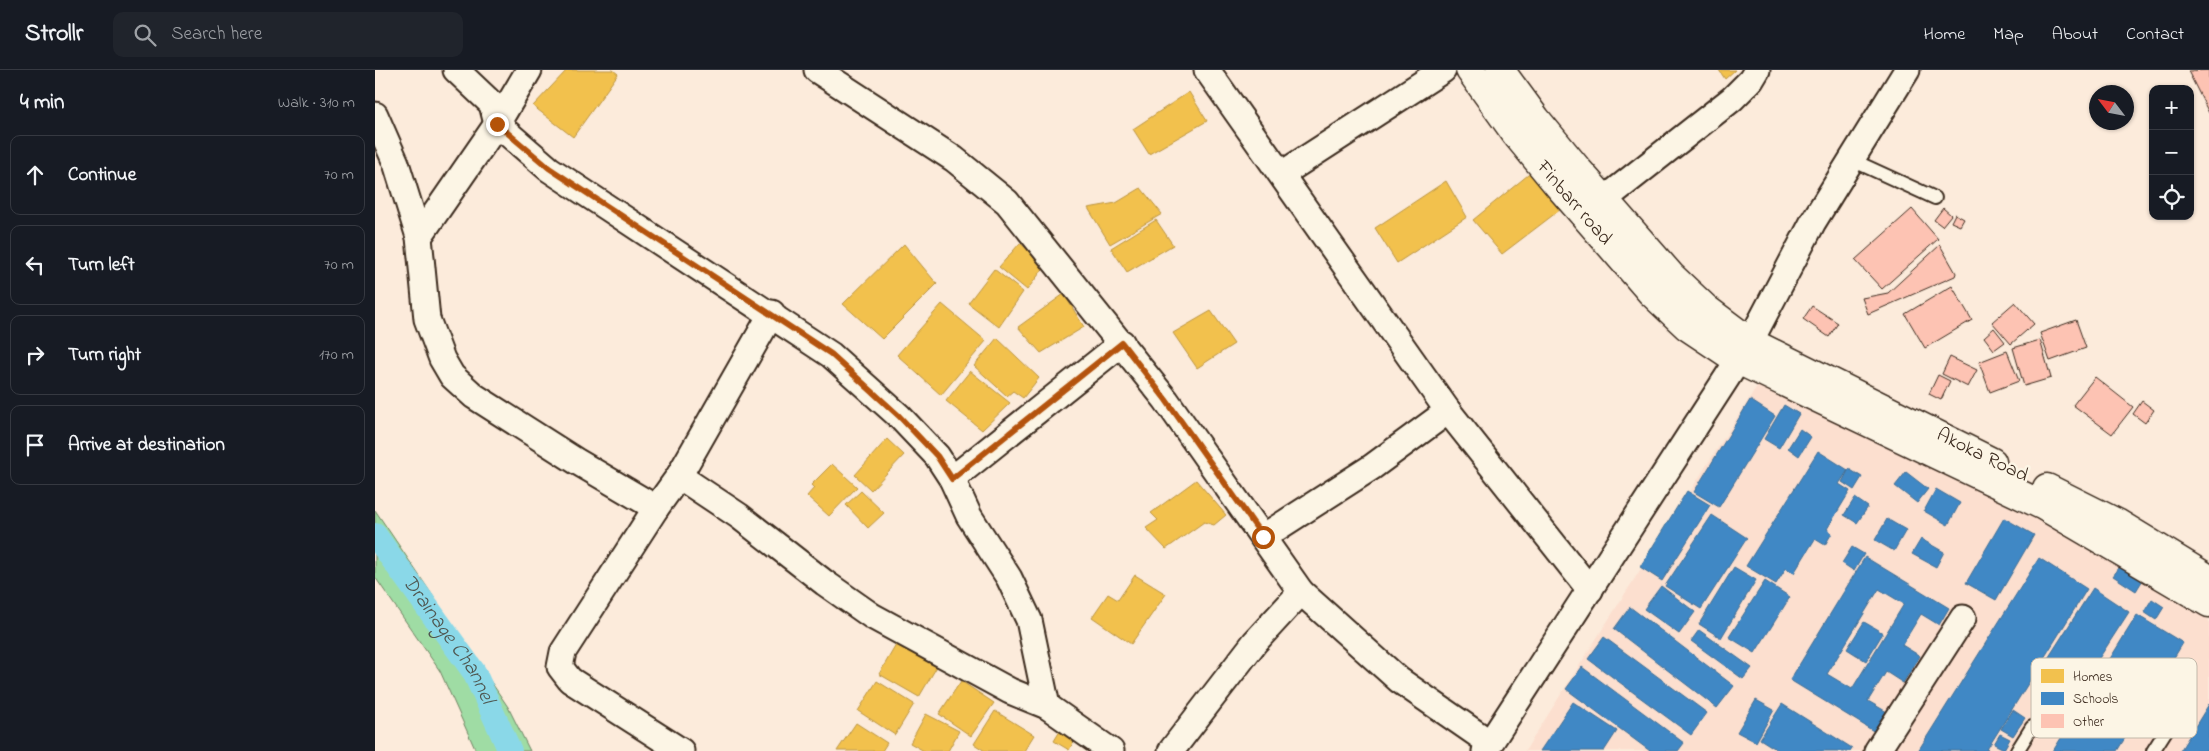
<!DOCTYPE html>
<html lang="en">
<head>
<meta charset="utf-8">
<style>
  body { margin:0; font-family:"Indie Flower",sans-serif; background:#20242c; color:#f1f3f6 }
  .controls { position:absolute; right:15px; top:15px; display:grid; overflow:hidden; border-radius:10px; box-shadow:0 1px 4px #0004 }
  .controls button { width:45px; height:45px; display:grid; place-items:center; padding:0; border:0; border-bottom:1px solid #363941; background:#171b24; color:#f1f3f6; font:25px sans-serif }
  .compass { position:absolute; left:1714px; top:15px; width:45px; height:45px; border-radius:50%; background:#171b24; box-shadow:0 1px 4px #0004; rotate:302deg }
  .stop { position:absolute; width:15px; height:15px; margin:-11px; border:4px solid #b45309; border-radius:50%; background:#fff }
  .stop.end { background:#b45309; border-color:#fff; box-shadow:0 1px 5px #0008 }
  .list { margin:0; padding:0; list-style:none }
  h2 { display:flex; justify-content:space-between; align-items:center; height:65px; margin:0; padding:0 20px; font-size:21px }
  h2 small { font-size:16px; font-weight:400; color:#9ea1a6 }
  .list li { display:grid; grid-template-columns:32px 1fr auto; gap:15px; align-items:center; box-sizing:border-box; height:80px; margin:0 10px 10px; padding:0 10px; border:1px solid #363941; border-radius:10px }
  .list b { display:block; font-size:19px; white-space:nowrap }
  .list em { font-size:16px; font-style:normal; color:#9ea1a6 }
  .icon { flex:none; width:28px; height:28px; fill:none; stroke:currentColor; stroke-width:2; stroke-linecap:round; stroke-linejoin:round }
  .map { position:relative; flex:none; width:1834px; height:681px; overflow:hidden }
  header { display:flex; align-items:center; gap:30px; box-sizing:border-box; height:70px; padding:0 25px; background:#171b24; border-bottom:1px solid #363941 }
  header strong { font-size:24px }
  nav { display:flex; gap:28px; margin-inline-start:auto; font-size:18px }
  .search { width:350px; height:45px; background:#20242c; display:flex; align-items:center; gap:12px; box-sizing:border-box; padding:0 18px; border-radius:10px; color:#9ea1a6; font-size:19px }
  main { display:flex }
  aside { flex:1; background:#171b24 }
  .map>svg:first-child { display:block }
</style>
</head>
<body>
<header>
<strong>Strollr</strong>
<div class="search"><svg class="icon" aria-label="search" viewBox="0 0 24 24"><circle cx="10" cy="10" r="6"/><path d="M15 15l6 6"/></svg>Search here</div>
<nav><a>Home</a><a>Map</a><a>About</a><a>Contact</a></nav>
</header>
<main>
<aside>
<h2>4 min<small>Walk · 310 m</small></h2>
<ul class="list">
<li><svg class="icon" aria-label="ahead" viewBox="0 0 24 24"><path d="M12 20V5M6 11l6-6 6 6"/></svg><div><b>Continue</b></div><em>70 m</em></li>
<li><svg class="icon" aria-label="left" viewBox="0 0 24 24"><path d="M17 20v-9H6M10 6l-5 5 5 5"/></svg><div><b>Turn left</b></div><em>70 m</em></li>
<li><svg class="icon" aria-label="right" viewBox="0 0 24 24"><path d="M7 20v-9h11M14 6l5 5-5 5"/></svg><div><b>Turn right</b></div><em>170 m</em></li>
<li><svg class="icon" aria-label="arrive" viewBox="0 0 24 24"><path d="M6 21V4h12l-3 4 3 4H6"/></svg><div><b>Arrive at destination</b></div></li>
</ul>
</aside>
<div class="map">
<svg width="1834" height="681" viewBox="0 0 1834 681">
  <rect width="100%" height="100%" fill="#fcebdb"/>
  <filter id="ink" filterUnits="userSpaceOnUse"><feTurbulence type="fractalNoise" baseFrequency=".02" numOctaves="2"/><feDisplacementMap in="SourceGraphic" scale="10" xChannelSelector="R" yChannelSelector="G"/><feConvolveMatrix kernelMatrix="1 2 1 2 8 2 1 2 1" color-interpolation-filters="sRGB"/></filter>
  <g filter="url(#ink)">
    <path fill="#fcdfcf" d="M1384 313 1676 453 1834 550V681H1150Z"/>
    <path fill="#9fdca4" stroke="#6d8361" d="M0 440 133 637 155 681H101L65 601 0 507Z"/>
    <g fill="#f2c14e" stroke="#bb9440">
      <path d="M192 0H238L243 4 198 67 158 36Z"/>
      <path d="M1344 0H1360L1350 9Z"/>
      <path d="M814 22 832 51 774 84 758 59Z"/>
      <path d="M1164 96 1190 136 1127 184 1098 150Z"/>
      <path d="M1071 111 1092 147 1022 193 1000 158Z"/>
      <path d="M766 118 787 144 735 174 713 138 741 133Z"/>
      <path d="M781 150 798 175 752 202 736 178Z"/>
      <path d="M645 173 671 195 652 220 624 197Z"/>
      <path d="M529 174 562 214 507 269 468 234Z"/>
      <path d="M619 199 648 222 624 257 593 233Z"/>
      <path d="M689 224 709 257 666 283 643 257Z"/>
      <path d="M567 234 611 271 566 325 522 285Z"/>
      <path d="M836 241 859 274 822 298 798 263Z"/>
      <path d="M622 268 664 308 648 328 638 321 632 326 599 296Z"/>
      <path d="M595 301 635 333 607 360 571 331Z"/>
      <path d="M512 369 529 385 496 420 480 405Z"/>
      <path d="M457 394 482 417 454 446 432 426 439 418 436 415Z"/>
      <path d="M821 410 851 445 839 455 829 452 791 479 771 458 783 450 776 443Z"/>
      <path d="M486 421 509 443 493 458 471 435Z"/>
      <path d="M760 505 791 524 756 574 717 547 733 524 743 530Z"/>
      <path d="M524 570 564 593 544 627 504 604Z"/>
      <path d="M502 611 539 634 520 665 483 641Z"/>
      <path d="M586 611 619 633 596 666 564 644Z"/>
      <path d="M620 641 659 665 649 681H610L599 674Z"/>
      <path d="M551 644 584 661 573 681H549L535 673Z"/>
      <path d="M481 653 512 673 507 681H462Z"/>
      <path d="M690 653 704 662 694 680 679 671Z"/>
    </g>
    <g fill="#3f88c5" stroke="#3e6c93" fill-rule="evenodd">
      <path d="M1375 330 1400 346 1344 437 1319 422Z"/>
      <path d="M1409 335 1424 344 1404 378 1389 369Z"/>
      <path d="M1425 359 1436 367 1424 386 1413 378Z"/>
      <path d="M1443 381 1473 400 1464 414 1475 421 1452 459 1457 463 1450 475 1440 469 1419 503 1411 498 1401 514 1371 496Z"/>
      <path d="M1474 399 1487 407 1479 420 1467 412Z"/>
      <path d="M1531 402 1553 419 1542 433 1520 416Z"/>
      <path d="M1561 419 1585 433 1573 455 1549 441Z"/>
      <path d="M1312 421 1335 435 1287 511 1265 497Z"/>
      <path d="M1480 428 1493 437 1482 453 1469 445Z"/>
      <path d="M1337 445 1372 468 1326 539 1290 516Z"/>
      <path d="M1629 448 1659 465 1621 530 1591 513Z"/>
      <path d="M1512 449 1531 460 1519 481 1500 470Z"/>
      <path d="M1546 469 1569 482 1561 497 1537 484Z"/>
      <path d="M1477 477 1489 484 1479 501 1467 493Z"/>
      <path d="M1490 487 1574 538 1564 555 1546 544 1527 575 1545 586 1528 613 1511 602 1493 631 1512 642 1500 662 1415 610ZM1504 519 1529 534 1477 619 1452 604Z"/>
      <path d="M1664 488 1712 519 1611 681H1543Z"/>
      <path d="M1747 494 1769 508 1761 521 1738 506Z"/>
      <path d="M1359 497 1381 510 1346 568 1324 554Z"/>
      <path d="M1390 511 1415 527 1380 583 1354 567Z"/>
      <path d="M1286 516 1320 542 1304 564 1269 539Z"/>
      <path d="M1718 518 1754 542 1699 627 1663 604Z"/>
      <path d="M1777 529 1789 537 1781 550 1769 542Z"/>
      <path d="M1255 537 1359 616 1342 638 1239 559Z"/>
      <path d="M1762 545 1808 573 1742 681H1678Z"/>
      <path d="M1489 552 1508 563 1491 591 1472 579Z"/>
      <path d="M1324 560 1377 598 1368 609 1316 571Z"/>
      <path d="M1229 567 1332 643 1316 665 1213 589Z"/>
      <path d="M1207 597 1309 673 1303 681H1275L1191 619Z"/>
      <path d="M1381 630 1399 640 1381 672 1362 662Z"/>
      <path d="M1198 632 1242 661 1229 681H1165Z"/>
      <path d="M1407 634 1477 678 1475 681H1404L1385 669Z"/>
      <path d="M1834 634V681H1805Z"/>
      <path d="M1638 640 1650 648 1638 666 1626 659Z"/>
      <path d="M1625 664 1635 669 1629 679 1619 674Z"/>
    </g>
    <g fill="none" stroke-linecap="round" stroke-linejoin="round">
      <path stroke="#8ad8e8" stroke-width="24" id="s1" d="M0 465 99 602 135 681"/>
    </g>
    <g fill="#fdc3b3" stroke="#3b2a1e">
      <path d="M1834 0V43L1813 1Z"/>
      <path d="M1568 138 1576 145 1567 156 1559 150Z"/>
      <path d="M1537 139 1563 169 1507 219 1480 190Z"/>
      <path d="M1580 144 1589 149 1585 156 1576 152Z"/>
      <path d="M1565 175 1581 203 1580 206 1493 244 1487 228 1513 223Z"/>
      <path d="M1577 216 1597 250 1550 278 1530 244Z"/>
      <path d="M1640 232 1659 254 1636 274 1617 252Z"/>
      <path d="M1437 236 1463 253 1454 267 1428 249Z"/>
      <path d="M1701 250 1711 278 1675 291 1665 263Z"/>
      <path d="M1619 258 1630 272 1619 280 1609 267Z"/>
      <path d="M1665 270 1676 308 1649 316 1638 278Z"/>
      <path d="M1632 281 1644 311 1615 322 1604 292Z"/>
      <path d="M1575 287 1602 300 1593 317 1567 304Z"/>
      <path d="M1563 305 1575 311 1566 330 1554 324Z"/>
      <path d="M1720 307 1758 337 1737 364 1698 335Z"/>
      <path d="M1767 331 1779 340 1770 353 1758 344Z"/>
    </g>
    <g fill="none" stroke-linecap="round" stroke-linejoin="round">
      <g stroke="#3b2a1e" stroke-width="16">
        <g id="lane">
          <path d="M1477 90 1560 128"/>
          <path d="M1642 681 1657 657"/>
          <path d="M1778 681 1792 659"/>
        </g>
      </g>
      <g stroke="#3b2a1e" stroke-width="29">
        <g id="street">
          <path d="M81 0 117 34 122 54 174 99 456 285 524 346 562 386 577 409 594 446 634 508 654 550 672 636"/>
          <path d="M442 0 579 89 632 132 791 330 926 522 1024 610 1115 673"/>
          <path d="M832 0 1073 341 1215 520"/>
          <path d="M0 45 21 93 44 167 52 249 67 289 77 306 99 326 201 391 281 438"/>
          <path d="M907 104 1068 0"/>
          <path d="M1230 129 1357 29 1376 10 1382 0"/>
          <path d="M44 167 122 54 154 0"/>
          <path d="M304 406 364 446 450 513 497 546 635 621 672 636 736 681"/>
          <path d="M577 409 747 273"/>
          <path d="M888 467 997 397 1073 341"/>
          <path d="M306 681 195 610 185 597 188 582 281 438 304 406 397 243"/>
          <path d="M796 681 880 572 926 522"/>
          <path d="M1110 681 1375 272 1438 152 1532 0"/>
          <path d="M1502 681 1588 548"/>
        </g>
      </g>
      <g stroke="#3b2a1e" stroke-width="31">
        <g id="secondary">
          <path id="s2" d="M1095 0 1141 64 1183 115 1276 222 1312 256 1363 290 1667 435 1834 533"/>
          <path d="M1125 0 1161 49 1203 100 1296 206 1331 239 1375 272 1617 392"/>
          <path d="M1672 418 1742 453 1834 509"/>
        </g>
      </g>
      <use href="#lane" stroke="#fcf5e5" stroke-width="12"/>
      <use href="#street" stroke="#fcf5e5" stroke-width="25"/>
      <use href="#secondary" stroke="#fcf5e5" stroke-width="28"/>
    </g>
  </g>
  <g fill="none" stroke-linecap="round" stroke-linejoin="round" filter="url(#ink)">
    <path stroke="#b45309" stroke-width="6" d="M122 54 174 98 456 284 524 346 562 386 577 409 747 273 791 330 888 467"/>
  </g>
  <g text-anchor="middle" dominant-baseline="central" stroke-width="5" stroke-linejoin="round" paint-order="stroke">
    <g font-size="20" fill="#3b2a1e" stroke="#fcf5e5">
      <text stroke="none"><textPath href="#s2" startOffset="169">Finbarr road</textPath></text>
      <text transform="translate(1607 386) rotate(26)">Akoka Road</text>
    </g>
    <g font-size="21" font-style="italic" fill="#4f5650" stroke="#fcf5e5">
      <text stroke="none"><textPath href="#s1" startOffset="128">Drainage Channel</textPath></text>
    </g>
  </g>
  <rect x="1656" y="588" width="166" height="80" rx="8" fill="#fcf5e5" stroke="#c2b8a9" stroke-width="1"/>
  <rect x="1666" y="599" width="23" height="14" fill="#f2c14e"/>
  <rect x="1666" y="622" width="23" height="13" fill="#3f88c5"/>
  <rect x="1666" y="644" width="23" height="14" fill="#fdc3b3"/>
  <g font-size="14" fill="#3b2a1e">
    <text x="1698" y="611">Homes</text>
    <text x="1698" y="633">Schools</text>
    <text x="1698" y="656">Other</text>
  </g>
</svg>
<div class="controls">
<button>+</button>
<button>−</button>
<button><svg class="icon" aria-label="locate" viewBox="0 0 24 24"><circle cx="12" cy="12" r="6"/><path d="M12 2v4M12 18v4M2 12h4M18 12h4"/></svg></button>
</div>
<svg class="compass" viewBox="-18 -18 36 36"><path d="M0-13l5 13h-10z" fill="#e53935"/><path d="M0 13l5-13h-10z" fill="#9ea1a6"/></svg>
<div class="stop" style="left:888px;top:467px"></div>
<div class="stop end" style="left:122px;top:54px"></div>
</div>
</main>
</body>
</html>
